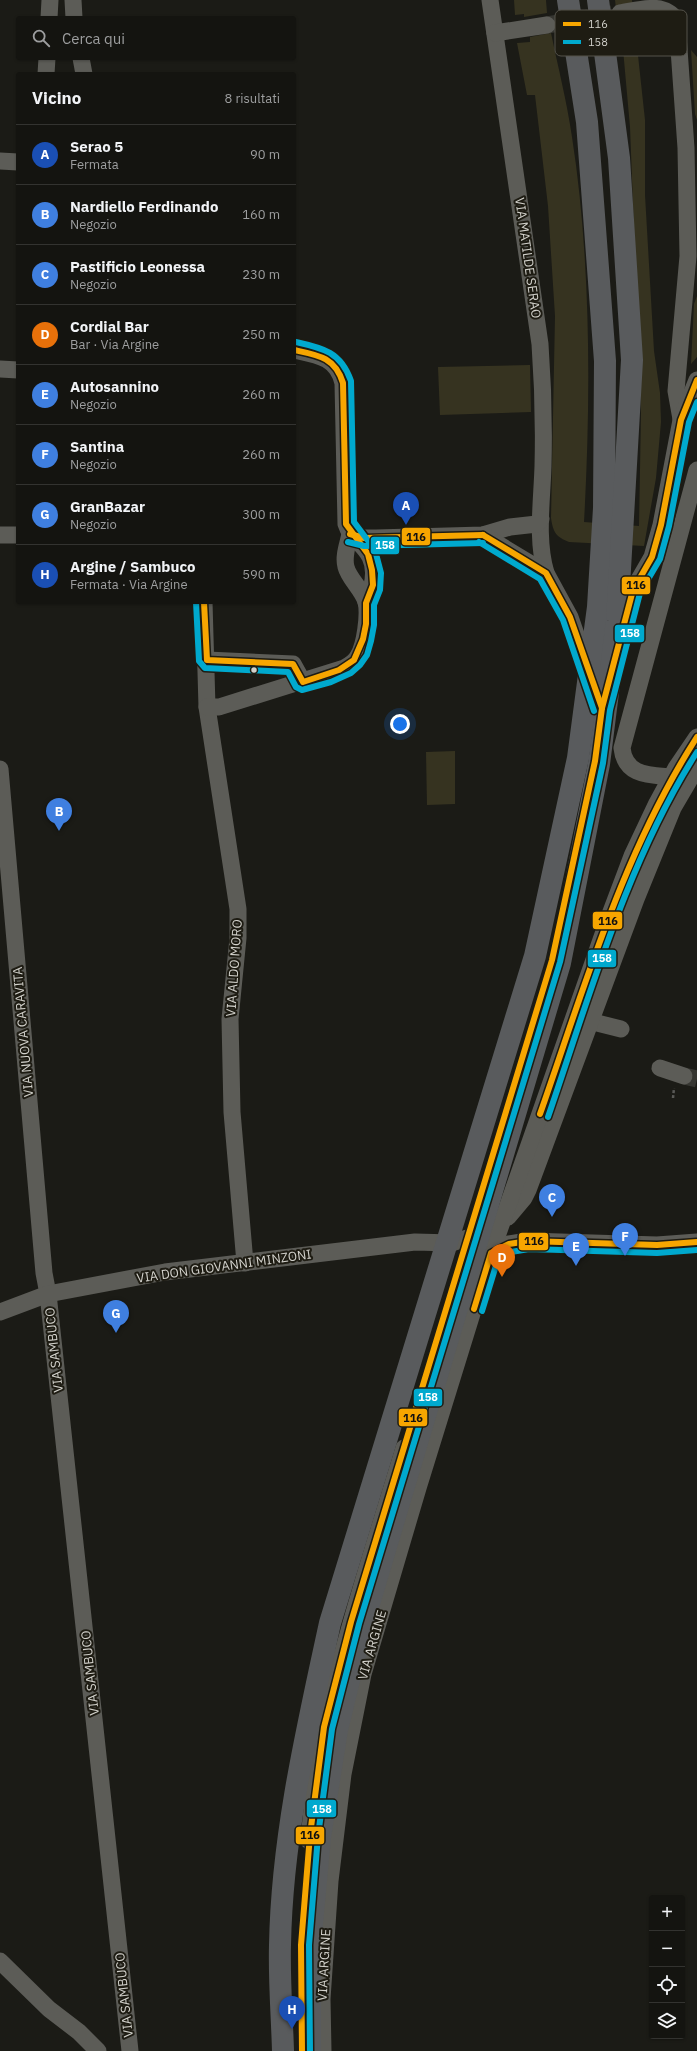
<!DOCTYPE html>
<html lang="it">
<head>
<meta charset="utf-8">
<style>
  body { margin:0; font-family:"IBM Plex Sans",sans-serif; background:#1d1d19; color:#f1f3f6 }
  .controls { position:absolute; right:12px; bottom:12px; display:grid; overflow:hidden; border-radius:4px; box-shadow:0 1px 3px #0004 }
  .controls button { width:36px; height:36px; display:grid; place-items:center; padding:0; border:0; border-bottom:1px solid #333330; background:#141410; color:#f1f3f6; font:20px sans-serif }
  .you { position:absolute; left:400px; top:724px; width:14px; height:14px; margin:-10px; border:3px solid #fff; border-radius:50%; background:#1a73e8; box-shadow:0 0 0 6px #1a73e833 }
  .badge { display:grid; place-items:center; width:26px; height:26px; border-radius:50%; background:#0b8043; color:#fff; font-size:13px; font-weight:700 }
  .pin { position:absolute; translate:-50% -33px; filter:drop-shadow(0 1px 2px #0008) }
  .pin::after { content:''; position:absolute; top:21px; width:14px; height:12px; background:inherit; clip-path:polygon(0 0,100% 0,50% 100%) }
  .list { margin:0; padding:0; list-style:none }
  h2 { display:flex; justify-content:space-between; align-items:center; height:52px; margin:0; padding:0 16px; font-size:17px }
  h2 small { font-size:13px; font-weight:400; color:#9d9e9f }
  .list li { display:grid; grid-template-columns:26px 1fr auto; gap:12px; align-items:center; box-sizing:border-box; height:60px; padding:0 16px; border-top:1px solid #333330 }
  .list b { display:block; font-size:15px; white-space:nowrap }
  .list p { margin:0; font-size:13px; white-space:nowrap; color:#9d9e9f }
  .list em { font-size:13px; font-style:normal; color:#9d9e9f }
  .icon { flex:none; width:22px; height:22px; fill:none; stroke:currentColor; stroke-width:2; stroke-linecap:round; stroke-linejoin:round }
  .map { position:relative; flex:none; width:697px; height:2051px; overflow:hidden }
  .search { position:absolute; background:#141410; box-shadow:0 1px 3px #0004; left:16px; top:16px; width:280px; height:44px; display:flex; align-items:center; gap:10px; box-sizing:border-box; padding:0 14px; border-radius:4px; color:#9d9e9f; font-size:15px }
  .panel { position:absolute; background:#141410; box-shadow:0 1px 3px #0004; left:16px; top:72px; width:280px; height:532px; border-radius:4px }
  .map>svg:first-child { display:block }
</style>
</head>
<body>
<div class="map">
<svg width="697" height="2051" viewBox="0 0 697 2051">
  <rect width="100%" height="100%" fill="#1b1b16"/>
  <g fill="#363320">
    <path d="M514 0H546L547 13 524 17V14L515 15Z"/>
    <path d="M615 0H632L645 120V195L654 351 660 393 661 422 656 478 644 546 569 542C556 537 553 532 551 518L555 316 548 206 535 95H527L517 43 530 42V37L551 33C558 67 567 102 572 137 591 259 591 398 584 522L639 526 641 413 630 127 623 49 619 35Z"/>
    <path d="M691 50 697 57V120L695 114Z"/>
    <path d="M697 296V357L691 364 694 304Z"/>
    <path d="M530 365 531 412 440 415 438 367Z"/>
    <path d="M455 751V804L427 805 426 752Z"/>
  </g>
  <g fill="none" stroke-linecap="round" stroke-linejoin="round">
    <g stroke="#363631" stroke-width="17" stroke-dasharray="17 8" stroke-linecap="butt">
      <path d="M547 25 612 14"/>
      <path d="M684 1076 697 1079"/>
    </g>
    <path stroke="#595956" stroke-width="2.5" stroke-dasharray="3 2" stroke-linecap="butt" d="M673 1098 674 1088"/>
    <g stroke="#5c5c57" stroke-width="17">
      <path d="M73 0 74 18"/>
      <path d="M490 0 540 344C543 385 544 426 543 466 542 501 536 540 546 573"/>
      <path d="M620 13C640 10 664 1 677 21L686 148 688 256 676 391 681 419"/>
      <path d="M49 18 50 0"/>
      <path d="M495 33 547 25"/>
      <path d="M81 58 84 74"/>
      <path d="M46 74 47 58"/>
      <path d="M0 161 18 162"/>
      <path d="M294 350C317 355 337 357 343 383L346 524C350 538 364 544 370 557 377 571 372 589 366 602"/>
      <path d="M0 369 18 370"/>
      <path d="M350 534 364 538H376L483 535 510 527 537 524 541 519"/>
      <path d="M0 535H18"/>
      <path d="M483 535 546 573 570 617 589 672"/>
      <path d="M204 602 207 707 238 909V938L230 1019 232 1112 245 1263"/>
      <path d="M623 629 633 590 652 557 661 525 681 420 697 380"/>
      <path d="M207 660 293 664 303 682"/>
      <path d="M207 707H219L344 668C350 665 355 662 358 656 365 645 369 614 366 602 362 589 349 579 346 567 343 556 348 544 350 534"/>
      <path d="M0 769 44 1273 48 1294 130 2051"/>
      <path d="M671 777C649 775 625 776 622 748L697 470"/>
      <path d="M589 1021 621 1029"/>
      <path d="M660 1068 684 1076"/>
      <path d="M508 1217 524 1198 528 1190 636 899 673 808 697 767"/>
      <path d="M491 1253 509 1244 528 1241 657 1245 697 1242"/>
      <path d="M0 1312 48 1294 165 1272 415 1242 452 1243 467 1238"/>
      <path d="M309 1841C319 1706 365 1577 404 1448"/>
      <path d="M0 1961 49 2009 79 2032 98 2051"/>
      <path d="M323 2051 322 1999 330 1881 343 1774 363 1674 418 1488 488 1262 609 917 632 856 657 803 676 768 697 737"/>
    </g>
    <g stroke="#595b5d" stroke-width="22">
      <path d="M283 2051C282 2016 279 1980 280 1945 282 1836 307 1729 330 1623L535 956 578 758 598 607 604 508 605 361 587 122 568 0"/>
      <path d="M310 2051V1946L320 1837 337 1730 362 1627 560 963 599 764 617 621 632 360 619 158 598 0"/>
    </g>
    <g stroke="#1e1c13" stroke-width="9">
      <g id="bus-1">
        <path d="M350 534 364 538 483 535"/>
        <path d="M483 535 546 573 570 617 602 708"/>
        <path d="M204 602 207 660 293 664 303 682 339 670 354 660 363 639 366 624V603L373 585 372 570 368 554 346 524 343 383C335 357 318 355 294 350"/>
        <path d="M540 1114C585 986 623 852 697 737"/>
        <path d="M474 1309 491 1253 509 1244 528 1241 657 1245 697 1242"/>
        <path d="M302 2051 301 1945 310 1835 324 1727 351 1622 552 960 595 761 602 708 633 590 652 557 661 525 681 420 697 380"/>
      </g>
    </g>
    <g stroke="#1e1c13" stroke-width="9">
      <g id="bus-2">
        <path d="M348 542 364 546 483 543"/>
        <path d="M479 542 540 579 563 620 594 711"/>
        <path d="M196 602 199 661 205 668 288 672 296 687 302 690 331 682 351 673 360 665 367 655 371 641 374 625V605L380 590 381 573 375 550 354 522 351 381C341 352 323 348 296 342"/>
        <path d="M548 1117C590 995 627 861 697 752"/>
        <path d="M482 1311 498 1259 511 1252 529 1249 657 1253 697 1250"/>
        <path d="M310 2051 309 1945 318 1836 332 1729 359 1624 560 962 603 763 610 710 640 593 660 559 669 526 689 422 697 402"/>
      </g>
    </g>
    <use href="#bus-1" stroke="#f7a600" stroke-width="6"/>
    <use href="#bus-2" stroke="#00a9ce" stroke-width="6"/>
  </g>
  <circle fill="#d2d1cb" stroke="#1e1c13" stroke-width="1.5" cx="254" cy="670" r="3.5"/>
  <g text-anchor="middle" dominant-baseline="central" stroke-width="4" stroke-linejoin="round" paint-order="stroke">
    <g font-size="13" fill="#d2d1cb" stroke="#1e1c13">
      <text transform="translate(528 258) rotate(82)">VIA MATILDE SERAO</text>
      <text transform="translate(234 968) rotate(-86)">VIA ALDO MORO</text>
      <text transform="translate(23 1032) rotate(-95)">VIA NUOVA CARAVITA</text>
      <text transform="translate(224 1266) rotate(-8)">VIA DON GIOVANNI MINZONI</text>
      <text transform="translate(54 1350) rotate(-96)">VIA SAMBUCO</text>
      <text transform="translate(372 1645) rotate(-74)">VIA ARGINE</text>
      <text transform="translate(90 1673) rotate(-96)">VIA SAMBUCO</text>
      <text transform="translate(324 1965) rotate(-87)">VIA ARGINE</text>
      <text transform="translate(124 1995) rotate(-96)">VIA SAMBUCO</text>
    </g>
  </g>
  <rect x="555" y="10" width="132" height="46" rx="6" fill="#1e1c13" stroke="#54524a" stroke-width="1"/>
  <rect x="563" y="22" width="18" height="4" fill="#f7a600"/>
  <rect x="563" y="40" width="18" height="4" fill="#00a9ce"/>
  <g font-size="11" fill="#d2d1cb">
    <text x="588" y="28">116</text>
    <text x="588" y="46">158</text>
  </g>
  <g stroke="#1e1c13" stroke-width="1.5">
    <rect x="401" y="527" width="30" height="19" rx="4" fill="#f7a600"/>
    <rect x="370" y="536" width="30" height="19" rx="4" fill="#00a9ce"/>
    <rect x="621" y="576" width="30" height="19" rx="4" fill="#f7a600"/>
    <rect x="614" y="624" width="31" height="19" rx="4" fill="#00a9ce"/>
    <rect x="592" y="911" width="31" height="19" rx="4" fill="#f7a600"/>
    <rect x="587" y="949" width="30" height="19" rx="4" fill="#00a9ce"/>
    <rect x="518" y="1232" width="31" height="19" rx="4" fill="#f7a600"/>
    <rect x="413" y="1388" width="30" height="19" rx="4" fill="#00a9ce"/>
    <rect x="398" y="1408" width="30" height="19" rx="4" fill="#f7a600"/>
    <rect x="306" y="1799" width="31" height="19" rx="4" fill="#00a9ce"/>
    <rect x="295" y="1826" width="30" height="19" rx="4" fill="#f7a600"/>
  </g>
  <g font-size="11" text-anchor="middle" font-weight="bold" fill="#fff">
    <text x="385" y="549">158</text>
    <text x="630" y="637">158</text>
    <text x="602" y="962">158</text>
    <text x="428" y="1401">158</text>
    <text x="322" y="1813">158</text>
  </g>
  <g font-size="11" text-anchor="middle" font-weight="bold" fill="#111">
    <text x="416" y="541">116</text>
    <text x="636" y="589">116</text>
    <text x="608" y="925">116</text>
    <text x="534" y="1245">116</text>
    <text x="413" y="1422">116</text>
    <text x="310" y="1839">116</text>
  </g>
</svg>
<div class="controls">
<button>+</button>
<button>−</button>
<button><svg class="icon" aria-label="locate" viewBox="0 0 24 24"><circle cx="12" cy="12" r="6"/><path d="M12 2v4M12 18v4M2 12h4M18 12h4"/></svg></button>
<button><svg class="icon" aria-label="layers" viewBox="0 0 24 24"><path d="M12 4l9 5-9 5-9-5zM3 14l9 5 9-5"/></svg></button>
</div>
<div class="you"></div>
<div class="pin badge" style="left:406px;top:525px;background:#1a4fb4">A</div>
<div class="pin badge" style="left:59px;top:831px;background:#3f7fe0">B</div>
<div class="pin badge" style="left:552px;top:1217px;background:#3f7fe0">C</div>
<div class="pin badge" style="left:502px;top:1277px;background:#e8710a">D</div>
<div class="pin badge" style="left:576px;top:1266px;background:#3f7fe0">E</div>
<div class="pin badge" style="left:625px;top:1256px;background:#3f7fe0">F</div>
<div class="pin badge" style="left:116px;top:1333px;background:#3f7fe0">G</div>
<div class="pin badge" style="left:292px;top:2029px;background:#1a4fb4">H</div>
<div class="search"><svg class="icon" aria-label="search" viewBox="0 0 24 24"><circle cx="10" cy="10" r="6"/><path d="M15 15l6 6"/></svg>Cerca qui</div>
<section class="panel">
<h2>Vicino<small>8 risultati</small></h2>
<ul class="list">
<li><span class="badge" style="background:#1a4fb4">A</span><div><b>Serao 5</b><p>Fermata</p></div><em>90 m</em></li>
<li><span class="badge" style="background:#3f7fe0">B</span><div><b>Nardiello Ferdinando</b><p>Negozio</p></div><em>160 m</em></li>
<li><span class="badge" style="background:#3f7fe0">C</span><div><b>Pastificio Leonessa</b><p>Negozio</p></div><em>230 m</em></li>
<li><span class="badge" style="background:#e8710a">D</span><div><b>Cordial Bar</b><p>Bar · Via Argine</p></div><em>250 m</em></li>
<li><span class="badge" style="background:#3f7fe0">E</span><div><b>Autosannino</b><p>Negozio</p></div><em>260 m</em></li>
<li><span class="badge" style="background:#3f7fe0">F</span><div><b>Santina</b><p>Negozio</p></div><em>260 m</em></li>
<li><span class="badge" style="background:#3f7fe0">G</span><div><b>GranBazar</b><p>Negozio</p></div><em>300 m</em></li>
<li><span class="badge" style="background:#1a4fb4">H</span><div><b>Argine / Sambuco</b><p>Fermata · Via Argine</p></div><em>590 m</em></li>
</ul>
</section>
</div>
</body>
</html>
